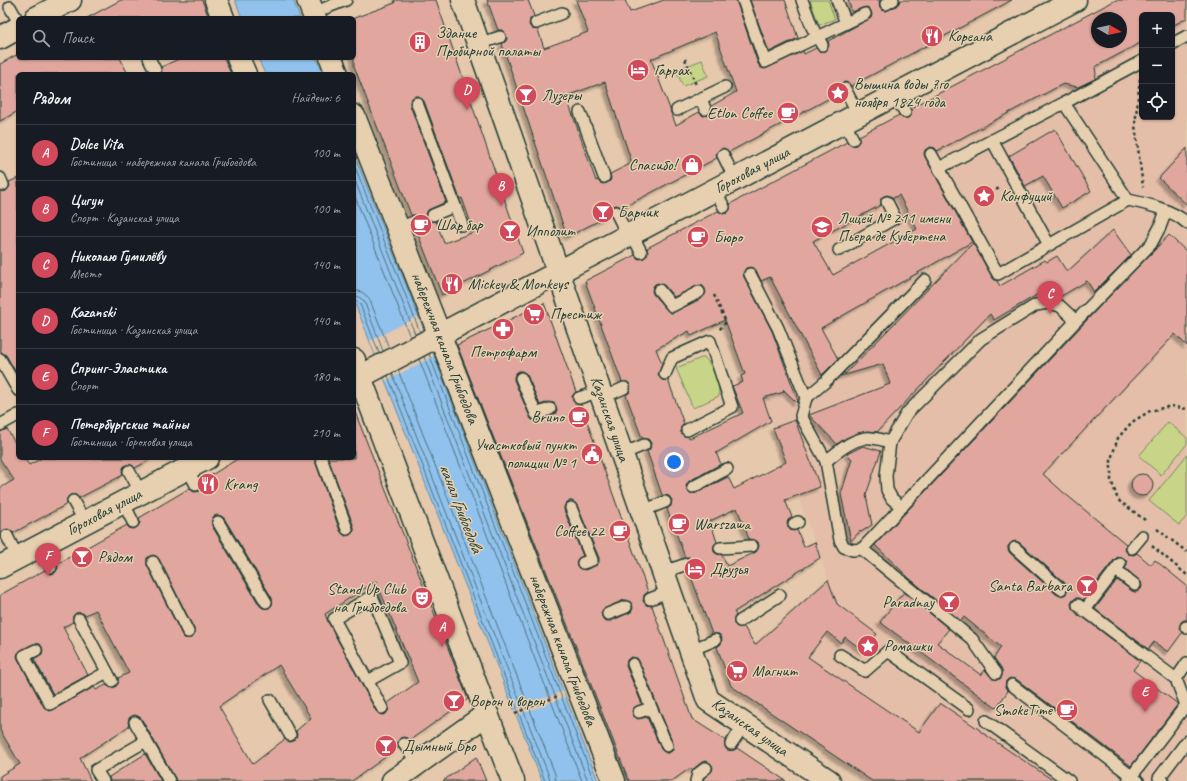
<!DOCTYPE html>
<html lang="ru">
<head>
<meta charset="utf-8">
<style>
  body { margin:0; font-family:Caveat,sans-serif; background:#242831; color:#f1f3f6 }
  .controls { position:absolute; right:12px; top:12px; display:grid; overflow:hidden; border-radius:6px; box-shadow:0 1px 3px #0004 }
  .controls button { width:36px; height:36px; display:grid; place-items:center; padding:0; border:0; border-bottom:1px solid #363941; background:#171b24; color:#f1f3f6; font:20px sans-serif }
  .compass { position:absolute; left:1091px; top:12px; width:36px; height:36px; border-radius:50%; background:#171b24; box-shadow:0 1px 3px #0004; rotate:99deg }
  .you { position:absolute; left:674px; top:462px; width:14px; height:14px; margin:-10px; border:3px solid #fff; border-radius:50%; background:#1a73e8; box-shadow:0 0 0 6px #1a73e833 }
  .badge { display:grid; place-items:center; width:26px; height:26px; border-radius:50%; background:#d1495b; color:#fff; font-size:13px; font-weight:700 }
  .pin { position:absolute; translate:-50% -33px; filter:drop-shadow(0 1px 2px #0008) }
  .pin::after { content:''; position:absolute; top:21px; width:14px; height:12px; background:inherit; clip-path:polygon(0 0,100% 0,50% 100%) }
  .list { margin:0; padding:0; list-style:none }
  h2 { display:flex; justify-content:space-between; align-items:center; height:52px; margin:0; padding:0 16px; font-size:17px }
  h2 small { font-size:13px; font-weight:400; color:#9ea1a6 }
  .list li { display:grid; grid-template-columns:26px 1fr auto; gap:12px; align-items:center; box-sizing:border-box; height:56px; padding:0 16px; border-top:1px solid #363941 }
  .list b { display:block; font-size:15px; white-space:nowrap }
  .list p { margin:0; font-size:13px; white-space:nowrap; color:#9ea1a6 }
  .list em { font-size:13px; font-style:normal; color:#9ea1a6 }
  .icon { flex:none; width:22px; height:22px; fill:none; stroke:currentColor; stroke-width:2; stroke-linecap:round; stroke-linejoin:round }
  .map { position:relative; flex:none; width:1187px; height:781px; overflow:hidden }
  .search { position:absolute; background:#171b24; box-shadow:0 1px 3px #0004; left:16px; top:16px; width:340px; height:44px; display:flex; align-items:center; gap:10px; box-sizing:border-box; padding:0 14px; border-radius:6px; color:#9ea1a6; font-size:15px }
  .panel { position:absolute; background:#171b24; box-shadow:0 1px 3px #0004; left:16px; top:72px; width:340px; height:388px; border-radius:6px }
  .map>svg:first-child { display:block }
</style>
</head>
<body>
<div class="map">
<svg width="1187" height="781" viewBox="0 0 1187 781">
  <defs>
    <filter id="shadow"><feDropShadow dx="-3.5" dy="3.5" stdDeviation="1" flood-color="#0004"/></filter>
  </defs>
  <rect width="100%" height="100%" fill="#e6c8ac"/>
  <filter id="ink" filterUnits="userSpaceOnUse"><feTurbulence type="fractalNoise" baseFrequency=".025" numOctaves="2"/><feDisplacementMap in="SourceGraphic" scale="8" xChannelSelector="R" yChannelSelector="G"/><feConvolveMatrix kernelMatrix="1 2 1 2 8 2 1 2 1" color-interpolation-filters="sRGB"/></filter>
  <g filter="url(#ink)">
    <path fill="#e4bea8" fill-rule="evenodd" d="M1116 0H1187V781H870L740 694 833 594 798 495 771 421 716 259 700 220ZM1142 15H1172V117H1142ZM1097 18H1121V42H1097Z"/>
    <g fill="#c8d588" stroke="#74895e">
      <path d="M810 0H828L835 19 819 25Z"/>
      <path d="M702 60 708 76 683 86 676 70Z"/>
      <path d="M704 357C715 369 719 381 719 396L693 408 676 368Z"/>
      <path d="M1168 422 1187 438V444L1161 475 1139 456Z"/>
      <path d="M1187 455V516L1179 525 1149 501Z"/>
    </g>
    <g fill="#91c2ed" stroke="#638da3">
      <path d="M235 0H293L300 18H242Z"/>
      <path d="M258 58H316L323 74H265Z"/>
      <path d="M354 154 434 356 598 781H542L354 301Z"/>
    </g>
    <g fill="#e6c8ac">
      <path d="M418 316 434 356 386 381 370 341Z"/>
      <path d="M563 691 565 697 516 716 514 710Z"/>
    </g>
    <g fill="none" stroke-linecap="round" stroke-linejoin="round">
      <g stroke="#4d727e" stroke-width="1">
        <path d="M354 164 420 332"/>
        <path d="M354 178 415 334"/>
        <path d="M354 194 410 337"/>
        <path d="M354 290 362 292 369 298 389 348"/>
        <path d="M354 296 359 297 364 301 383 351"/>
        <path d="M354 301H357L360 304 379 353"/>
        <path d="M429 354 594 781"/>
        <path d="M424 357 588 781"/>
        <path d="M419 359 582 781"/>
        <path d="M398 370 555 774 556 781"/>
        <path d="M392 373 549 776 550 781"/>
        <path d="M388 376 545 781"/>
      </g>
    </g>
    <g fill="#e1a79e" stroke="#1f3d34" fill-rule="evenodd" filter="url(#shadow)">
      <path d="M121 0H202L209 18H87Z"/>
      <path d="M394 0H436L523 253 442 295 416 229 421 224 420 219 416 215H411L354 66V18L395 3ZM419 96 424 101 460 199 462 198 474 232 444 243 436 221 432 222 429 221 426 217V214L428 210 446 202 410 105V101L412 98 415 96Z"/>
      <path d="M487 0H528L534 16 530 19 529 25 532 29 538 30 544 48 588 32 576 0H625L630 12 664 0H736L758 64 761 68 765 69 803 51 804 54 816 48 819 51H825L828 48 829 45 828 41 871 18 872 15 871 11 869 8 866 7 862 8 852 12 848 0H880L879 4 880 7 882 10 886 11 896 6 899 3 900 0H1012L851 86 848 83 845 82 841 83 838 88 839 93 729 152 724 148 720 149 716 154 717 158 622 208 617 205 613 206 609 211 610 215 567 237 502 44 505 42 507 39 506 35 502 30H498ZM715 32 736 92 711 106 712 111 708 115 703 116 699 112 676 125 671 113 670 109 651 59ZM605 82 632 163 610 174 611 178 610 181 607 183 603 184 600 183 598 180 596 181 566 96Z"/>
      <path d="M750 0H785L798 38 769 52Z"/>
      <path d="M1116 0H1187V18L1172 26V15H1142V42L1095 67 1096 74 1095 79 1078 87 1063 84 937 151 935 148 931 147 928 148 925 150 924 154 925 157 972 242 821 328 838 359 822 375 770 277 761 281 756 270 751 267 746 268 743 273 744 277 772 331 798 401 797 403 783 389 784 392 763 398 771 421 716 453 721 464 689 481 686 486 687 490 690 493H696L728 477 734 489 786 462 773 428 795 420 820 487 785 500 792 517 788 520 787 524 790 530 793 531 797 530 804 547 815 542 820 558 734 612 736 615 734 618V624L737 627H744L755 645 828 580 837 604 877 634 864 651 845 637 841 643 827 632 808 657 919 732 940 703 980 730V731L1054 781H872L731 686 717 647 721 644 722 638 719 634H712L689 571 694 566 693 561 689 557H685L667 509 671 506 672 500 669 496 662 495 647 451 650 449 651 443 648 439 642 438 626 395 630 392V385L628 382H622L585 281 635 255 637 258 640 259 644 258 648 253 647 248 718 211 723 214 727 213 730 210V204L847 142 850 145H856L859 142V136L899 115 902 118H908L911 115V108ZM1097 18H1121V42H1097ZM887 195 890 196 893 198 899 195 917 229 833 275 813 241 881 205V198L884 196ZM658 283 664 285 674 297 699 285 703 286 705 289 706 293 702 298 672 313 667 310 653 294 652 291 653 287 655 284ZM725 320 745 374 741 376 743 382 732 386 743 413 690 438 689 437 684 436 681 433V427L684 424 668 380H662L658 375 662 364 656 349 689 331 691 336ZM737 508 749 539 755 540 758 542 759 546 758 549 756 552 727 566 722 555 717 554 714 552V545L717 542 710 521Z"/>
      <path d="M18 54V58H120L128 74H18V111L0 121V64Z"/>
      <path d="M181 58H224L231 74H161L162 71 161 67Z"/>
      <path d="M1055 129 1091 191 1062 208 1043 176 1025 186 1009 156Z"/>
      <path d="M1187 148V205L1159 178Z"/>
      <path d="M18 178V376L6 355 2 353 0 349V191H6L10 186 9 182Z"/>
      <path d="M1113 230 1131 255 1094 292 1087 281 1058 298 1050 287 994 320 990 314 877 432 868 431 858 433 846 438 837 444 809 415 890 384 883 364 841 376 844 372 845 374 973 243 992 277 997 281 1000 286 1045 260 1047 262 1057 256 1067 272Z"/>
      <path d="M1169 235 1187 252V346L1175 334 1043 474 1063 492 1126 544 1125 550 1128 554 1134 555 1137 553 1151 565 1155 560 1187 586V620H1184L1181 622 1179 628 1182 633 1168 652 1154 642 1148 649 1095 609 1117 580 1134 592H1137L1141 589 1142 586 1141 582 1125 568 1127 565V562L1124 558 1118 557 1114 560 1083 600 1079 598H1076L1073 600 1071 604 1072 608 1079 616 1084 618 1140 661 1133 670 1178 704 1131 766 1016 679 1010 678 1006 681 1005 687 1008 691 996 708 880 622 904 592 949 629 937 643 981 675 985 670 993 679H1000L1002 676V669L994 658 1001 647 964 617 961 621 909 578 875 545 1102 304ZM1016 541 1020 543 1066 584 1068 590 1066 594 1060 596 1056 594 1010 553 1008 550V546L1012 542Z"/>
      <path d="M544 303 576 392 572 396 573 401 577 405H581L648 592 644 595 643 601 646 605 652 606 692 719 725 740V747L727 750H734L737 748 786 781H703L704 778 712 771 713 768 711 764 706 761 702 762 692 770 690 768 672 781H629L457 345ZM522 371 527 375 540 405 548 402 554 403 556 406 557 410 555 414 538 421H534L531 419 514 380V377L516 373 519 371ZM572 501 577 505 599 558V562L597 565 585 570 579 568 577 566 576 562 578 559 583 556 564 510V507L566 503 569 501ZM624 600H627L632 604 633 608 631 612 611 621H607L603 619 601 613 603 609ZM631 657 637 658 639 661 673 743V750L669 753H666L661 749 647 717 638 719 635 717 633 715 632 711 634 708 642 704 626 666 627 660Z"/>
      <path d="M354 412H355L468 699 410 740 404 737 400 738 397 744 398 748 352 781H176L175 778 141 718 135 715 132 716 129 718 128 722 129 726 80 758 91 781H0V776L20 764 0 730V595L45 570 50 574 55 573 58 568 57 564 127 525 129 528 132 529 136 528 140 523 139 518 190 488 192 491 195 492 200 491 203 486 202 481 239 458H314L340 531 345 536 350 535 354 531V527L328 458H354ZM217 515 221 516 224 518 272 598V605L269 608H263L260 606 212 526V519L214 516ZM153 555 156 556 159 559 194 629V636L191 638H184L182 635 147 565V558L150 556ZM376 581 418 682 388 703 389 708 388 711 386 714 382 715 379 714 376 711 328 622 325 614ZM96 610 129 673 118 678V684L115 687 111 688 106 685 96 690 94 687 53 710 50 711 47 710 44 707 18 659 17 656 18 653 21 650 33 644H40L42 647 43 650 42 654 34 659 53 694 88 675 63 627 73 622V616L76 613H82L85 615ZM279 665 311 718 296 731 297 735 294 741 290 742 285 739 253 764 219 706Z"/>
      <path d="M7 429 18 448V458H24L29 465 42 458H153L135 468 132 465H126L123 468 122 471 123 475 79 498 76 495H70L67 498V504L56 510 13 533 8 529 4 530 1 532 0 540V488L14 480 0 459V432Z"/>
      <path d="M863 446 881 451 866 495 872 525 861 532 860 531 851 541 841 494 852 459 847 454Z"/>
      <circle cx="1142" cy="485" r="11"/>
      <path d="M145 754 161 781H110L109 777Z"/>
      <path d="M476 757 486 781H443Z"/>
    </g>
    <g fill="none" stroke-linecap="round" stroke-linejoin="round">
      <g stroke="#1f3d34" stroke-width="14">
        <g id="service">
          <path d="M743 0 765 62 865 14"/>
          <path d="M802 0 812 27 822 45"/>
          <path d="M837 0 846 23"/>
          <path d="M886 4 893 0"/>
          <path d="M10 7 18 21"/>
          <path d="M313 13 346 0"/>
          <path d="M536 23 562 13"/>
          <path d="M478 44 500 37"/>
          <path d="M1172 44 1187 36"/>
          <path d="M149 58 155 70"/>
          <path d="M1142 61 1064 103 1128 200C1147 204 1173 210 1187 223"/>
          <path d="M845 89 858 114"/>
          <path d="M894 95 905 112"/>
          <path d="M701 98 705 109"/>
          <path d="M417 103 462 225"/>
          <path d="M677 110 725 87"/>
          <path d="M580 112 604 177"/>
          <path d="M844 122 853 139"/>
          <path d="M992 140 1049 245"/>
          <path d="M931 154 998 274 1128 200"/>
          <path d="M723 155 735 179"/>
          <path d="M939 168 1064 103"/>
          <path d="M0 178 3 185"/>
          <path d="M715 190 724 207"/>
          <path d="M616 212 623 226 632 234 641 252"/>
          <path d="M433 215 455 206"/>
          <path d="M398 228 414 222"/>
          <path d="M839 250 895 218 887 202"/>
          <path d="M750 274 778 328 806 398 801 416 826 461C837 452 850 441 865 438 873 437 882 440 890 442"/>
          <path d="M659 290 672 306 699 292"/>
          <path d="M0 359 18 390"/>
          <path d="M665 374 672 358 710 341 732 407 687 430"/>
          <path d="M521 378 536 414 550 409"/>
          <path d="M579 398 600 391"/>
          <path d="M602 398 624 388"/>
          <path d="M806 398 825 382 925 280"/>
          <path d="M0 425 18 415"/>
          <path d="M622 454 644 445"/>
          <path d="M321 458 347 529"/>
          <path d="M826 461 840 540 844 547 853 550 862 549"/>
          <path d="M187 468 196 485"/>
          <path d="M129 471 141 493"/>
          <path d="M693 487 727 469"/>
          <path d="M73 501 85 522"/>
          <path d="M123 502 133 522"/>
          <path d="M902 507 892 499 887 490 886 476 890 442 907 413 981 339 1036 305 1048 303 1060 306 1076 321"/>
          <path d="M571 508 592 560 583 563"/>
          <path d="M642 511 665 502"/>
          <path d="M218 522 266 602"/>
          <path d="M794 524 798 522"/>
          <path d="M7 536 18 558"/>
          <path d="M40 546 51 567"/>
          <path d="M720 548 752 546"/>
          <path d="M1015 548 1061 589"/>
          <path d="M1132 548 1142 536"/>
          <path d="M153 562 188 632"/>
          <path d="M1116 570 1135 585"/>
          <path d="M663 572 687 564"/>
          <path d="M650 599 670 591"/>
          <path d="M1078 605 1176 679 1186 705 1128 781"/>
          <path d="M1084 611 1120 564"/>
          <path d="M608 614 626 607"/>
          <path d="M79 619 112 681"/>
          <path d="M740 621 780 595"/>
          <path d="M1186 627 1187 628"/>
          <path d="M36 650 24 656 50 704 107 672"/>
          <path d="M691 650 715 640"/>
          <path d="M840 655 865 671 888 651 969 709"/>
          <path d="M633 664 667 746"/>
          <path d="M996 673 972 639 862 549 1076 321 1151 244 1160 227 1166 211"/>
          <path d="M1176 679 1187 663"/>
          <path d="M368 681 400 663 372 596 334 619 382 708"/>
          <path d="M1012 685 1138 781"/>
          <path d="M270 700 290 735"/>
          <path d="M639 712 651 708"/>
          <path d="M986 721 1069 781"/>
          <path d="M135 722 169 781"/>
          <path d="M404 744 417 763"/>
          <path d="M731 744 744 725"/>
          <path d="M103 781 96 770 146 741"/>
          <path d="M696 781 698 774 706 768"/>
          <path d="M1163 781 1159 778 1187 741"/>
        </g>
      </g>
      <g stroke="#1f3d34" stroke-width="25">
        <g id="minor">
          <path d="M216 0 223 18"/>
          <path d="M308 0 315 18"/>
          <path d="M36 18 70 0"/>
          <path d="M0 38 18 28"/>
          <path d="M238 58 245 74"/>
          <path d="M331 58 337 74"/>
          <path d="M354 116 614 781"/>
          <path d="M354 360 360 377"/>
          <path d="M393 781 487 714"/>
        </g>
      </g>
      <g stroke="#1f3d34" stroke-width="25">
        <g id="tertiary">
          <path d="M463 0 708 700 829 781"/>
          <path d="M360 377 487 714 513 781"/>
          <path d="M354 380 1075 0"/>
          <path d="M0 567 207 458"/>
        </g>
      </g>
      <g stroke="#1f3d34" stroke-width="2.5" stroke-dasharray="3 3" stroke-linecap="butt">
        <path d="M685 59 696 85"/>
        <path d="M1140 79 1135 125 1143 187"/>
        <path d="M991 193 1001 187"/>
        <path d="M714 295 726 322 719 330"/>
        <path d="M1145 520 1118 500 1111 480V459L1118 438 1132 422 1150 411 1171 406 1187 409"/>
        <path d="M1157 529 1187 552"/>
        <path d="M1152 546 1187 575"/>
        <path d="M515 713 558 696"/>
      </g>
      <use href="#service" stroke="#e7d0b0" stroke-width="11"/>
      <use href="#minor" stroke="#e7d0b0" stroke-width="22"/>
      <use href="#tertiary" stroke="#e7d0b0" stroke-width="22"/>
    </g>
  </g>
  <defs>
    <g id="restaurant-disc" transform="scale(1.15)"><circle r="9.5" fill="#d1495b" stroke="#e7d0b0"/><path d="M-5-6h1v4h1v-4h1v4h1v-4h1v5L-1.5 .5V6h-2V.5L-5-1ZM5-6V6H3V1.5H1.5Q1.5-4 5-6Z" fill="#fff"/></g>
    <g id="building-disc" transform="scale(1.15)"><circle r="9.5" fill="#d1495b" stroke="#e7d0b0"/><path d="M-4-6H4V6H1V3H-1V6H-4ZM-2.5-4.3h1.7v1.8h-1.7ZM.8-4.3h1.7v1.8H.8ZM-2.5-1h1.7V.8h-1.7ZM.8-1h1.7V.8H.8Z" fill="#fff"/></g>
    <g id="hotel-disc" transform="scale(1.15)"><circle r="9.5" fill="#d1495b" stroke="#e7d0b0"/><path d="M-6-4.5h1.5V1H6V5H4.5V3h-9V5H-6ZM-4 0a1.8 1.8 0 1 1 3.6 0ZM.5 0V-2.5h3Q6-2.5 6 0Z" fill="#fff"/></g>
    <g id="sight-disc" transform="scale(1.15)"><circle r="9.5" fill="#d1495b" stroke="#e7d0b0"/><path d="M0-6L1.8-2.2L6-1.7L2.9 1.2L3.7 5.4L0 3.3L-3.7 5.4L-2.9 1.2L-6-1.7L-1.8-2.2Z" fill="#fff"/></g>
    <g id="bar-disc" transform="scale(1.15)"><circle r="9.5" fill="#d1495b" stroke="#e7d0b0"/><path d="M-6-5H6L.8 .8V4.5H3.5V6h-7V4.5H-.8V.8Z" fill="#fff"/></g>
    <g id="cafe-disc" transform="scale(1.15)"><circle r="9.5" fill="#d1495b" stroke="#e7d0b0"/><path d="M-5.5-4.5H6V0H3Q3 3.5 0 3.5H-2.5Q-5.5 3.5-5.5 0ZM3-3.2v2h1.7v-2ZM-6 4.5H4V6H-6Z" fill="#fff"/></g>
    <g id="shop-disc" transform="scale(1.15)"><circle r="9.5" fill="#d1495b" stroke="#e7d0b0"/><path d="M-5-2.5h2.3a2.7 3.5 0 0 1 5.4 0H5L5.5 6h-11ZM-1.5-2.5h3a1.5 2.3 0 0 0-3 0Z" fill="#fff"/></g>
    <g id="school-disc" transform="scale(1.15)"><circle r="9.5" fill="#d1495b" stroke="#e7d0b0"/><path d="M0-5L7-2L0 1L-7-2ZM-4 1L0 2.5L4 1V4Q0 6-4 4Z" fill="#fff"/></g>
    <g id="supermarket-disc" transform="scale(1.15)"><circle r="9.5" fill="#d1495b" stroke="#e7d0b0"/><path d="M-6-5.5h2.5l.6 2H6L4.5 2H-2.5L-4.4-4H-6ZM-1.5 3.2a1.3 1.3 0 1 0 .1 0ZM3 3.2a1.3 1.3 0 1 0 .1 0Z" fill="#fff"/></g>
    <g id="pharmacy-disc" transform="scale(1.15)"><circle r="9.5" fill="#d1495b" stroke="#e7d0b0"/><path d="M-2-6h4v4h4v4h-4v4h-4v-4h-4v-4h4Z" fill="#fff"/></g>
    <g id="civic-disc" transform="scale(1.15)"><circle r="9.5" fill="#d1495b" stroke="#e7d0b0"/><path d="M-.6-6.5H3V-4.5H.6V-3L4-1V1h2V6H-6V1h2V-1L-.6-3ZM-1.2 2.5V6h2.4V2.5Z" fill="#fff"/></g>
    <g id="theatre-disc" transform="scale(1.15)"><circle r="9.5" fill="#d1495b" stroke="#e7d0b0"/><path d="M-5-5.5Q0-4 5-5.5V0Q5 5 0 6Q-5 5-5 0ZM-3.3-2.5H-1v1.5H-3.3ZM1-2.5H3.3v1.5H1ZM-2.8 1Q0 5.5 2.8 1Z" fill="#fff"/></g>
  </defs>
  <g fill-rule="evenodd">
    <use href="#restaurant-disc" x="932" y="36"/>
    <use href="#building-disc" x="420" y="42"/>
    <use href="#hotel-disc" x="638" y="70"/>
    <use href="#sight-disc" x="838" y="93"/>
    <use href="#bar-disc" x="526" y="95"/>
    <use href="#cafe-disc" x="788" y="113"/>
    <use href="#shop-disc" x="692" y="165"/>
    <use href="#sight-disc" x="984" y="196"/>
    <use href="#bar-disc" x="603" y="212"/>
    <use href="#cafe-disc" x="421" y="225"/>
    <use href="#school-disc" x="822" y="227"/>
    <use href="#bar-disc" x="510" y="231"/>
    <use href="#cafe-disc" x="698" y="237"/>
    <use href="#restaurant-disc" x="452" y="284"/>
    <use href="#supermarket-disc" x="534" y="314"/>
    <use href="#pharmacy-disc" x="503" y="329"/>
    <use href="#cafe-disc" x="579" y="417"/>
    <use href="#civic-disc" x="592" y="454"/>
    <use href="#restaurant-disc" x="208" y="484"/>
    <use href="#cafe-disc" x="679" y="524"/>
    <use href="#cafe-disc" x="620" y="531"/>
    <use href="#bar-disc" x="82" y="557"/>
    <use href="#hotel-disc" x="695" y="569"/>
    <use href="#bar-disc" x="1087" y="586"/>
    <use href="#theatre-disc" x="422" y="598"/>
    <use href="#bar-disc" x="949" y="602"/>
    <use href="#sight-disc" x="868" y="646"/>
    <use href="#supermarket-disc" x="737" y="671"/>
    <use href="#bar-disc" x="454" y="701"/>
    <use href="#cafe-disc" x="1067" y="710"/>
    <use href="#bar-disc" x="386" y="746"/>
  </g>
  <g text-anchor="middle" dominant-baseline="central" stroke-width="3" stroke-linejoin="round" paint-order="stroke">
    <g font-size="16" fill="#1f3d34" stroke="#e7d0b0" text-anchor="start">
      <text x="436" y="33">Здание<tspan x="436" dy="18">Пробирной палаты</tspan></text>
      <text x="948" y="36">Кореана</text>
      <text x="654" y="70">Гаррах</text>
      <text x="854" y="84">Вышина воды 7го<tspan x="854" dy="18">ноября 1824 года</tspan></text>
      <text x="542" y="95">Лузеры</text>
      <text x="772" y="113" text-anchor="end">Etlon Coffee</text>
      <text x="676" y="165" text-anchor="end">Спасибо!</text>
      <text x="1000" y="196">Конфуций</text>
      <text x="618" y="212">Барчик</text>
      <text x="838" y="218">Лицей № 211 имени<tspan x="838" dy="18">Пьера де Кубертена</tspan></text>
      <text x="436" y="225">Шар бар</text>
      <text x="526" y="231">Ипполит</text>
      <text x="714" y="237">Бюро</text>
      <text x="468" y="284">Mickey &amp; Monkeys</text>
      <text x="550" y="314">Престиж</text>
      <text x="503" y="352" text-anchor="middle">Петрофарм</text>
      <text x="564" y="417" text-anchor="end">Bruno</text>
      <text x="576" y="445" text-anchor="end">Участковый пункт<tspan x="576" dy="18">полиции № 1</tspan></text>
      <text x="224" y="484">Krang</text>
      <text x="694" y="524">Warszawa</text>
      <text x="604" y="531" text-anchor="end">Coffee 22</text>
      <text x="98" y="557">Рядом</text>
      <text x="710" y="569">Друзья</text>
      <text x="1072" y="586" text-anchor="end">Santa Barbara</text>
      <text x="406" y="589" text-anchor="end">Stand Up Club<tspan x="406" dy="18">на Грибоедова</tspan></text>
      <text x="934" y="602" text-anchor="end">Paradnay</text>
      <text x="884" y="646">Ромашки</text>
      <text x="752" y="671">Магнит</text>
      <text x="470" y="701">Ворон и ворон</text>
      <text x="1052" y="710" text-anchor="end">SmokeTime</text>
      <text x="402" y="746">Дымный Бро</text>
    </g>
    <g font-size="16" fill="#1f3d34" stroke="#e7d0b0">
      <text transform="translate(752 170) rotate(-28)">Гороховая улица</text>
      <text transform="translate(445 348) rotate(69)">набережная канала Грибоедова</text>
      <text transform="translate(610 419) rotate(71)">Казанская улица</text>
      <text transform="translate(104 512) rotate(-28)">Гороховая улица</text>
      <text transform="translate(563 650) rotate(69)">набережная канала Грибоедова</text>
      <text transform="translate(750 727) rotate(35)">Казанская улица</text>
    </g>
    <g font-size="17" font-style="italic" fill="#25443d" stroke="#e7d0b0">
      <text transform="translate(461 508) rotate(69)">канал Грибоедова</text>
    </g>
  </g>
</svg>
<div class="controls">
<button>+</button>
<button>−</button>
<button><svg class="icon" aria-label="locate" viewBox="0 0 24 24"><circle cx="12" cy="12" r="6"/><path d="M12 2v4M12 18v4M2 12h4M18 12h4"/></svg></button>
</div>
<svg class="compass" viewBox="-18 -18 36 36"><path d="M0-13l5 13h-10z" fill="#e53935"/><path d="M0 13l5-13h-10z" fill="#9ea1a6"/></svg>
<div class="you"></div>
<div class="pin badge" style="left:442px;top:647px">A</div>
<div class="pin badge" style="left:501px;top:206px">B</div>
<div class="pin badge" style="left:1050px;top:314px">C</div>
<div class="pin badge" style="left:467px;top:110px">D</div>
<div class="pin badge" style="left:1145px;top:712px">E</div>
<div class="pin badge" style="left:48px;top:576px">F</div>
<div class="search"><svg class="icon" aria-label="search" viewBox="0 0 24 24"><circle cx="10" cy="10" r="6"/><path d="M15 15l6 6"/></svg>Поиск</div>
<section class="panel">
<h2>Рядом<small>Найдено: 6</small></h2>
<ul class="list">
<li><span class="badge">A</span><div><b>Dolce Vita</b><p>Гостиница · набережная канала Грибоедова</p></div><em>100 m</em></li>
<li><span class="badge">B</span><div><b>Цигун</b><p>Спорт · Казанская улица</p></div><em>100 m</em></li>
<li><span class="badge">C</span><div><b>Николаю Гумилёву</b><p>Место</p></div><em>140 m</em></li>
<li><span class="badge">D</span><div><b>Kazanski</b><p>Гостиница · Казанская улица</p></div><em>140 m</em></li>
<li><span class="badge">E</span><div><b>Спринг-Эластика</b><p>Спорт</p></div><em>180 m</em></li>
<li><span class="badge">F</span><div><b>Петербургские тайны</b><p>Гостиница · Гороховая улица</p></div><em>210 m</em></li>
</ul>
</section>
</div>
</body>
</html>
